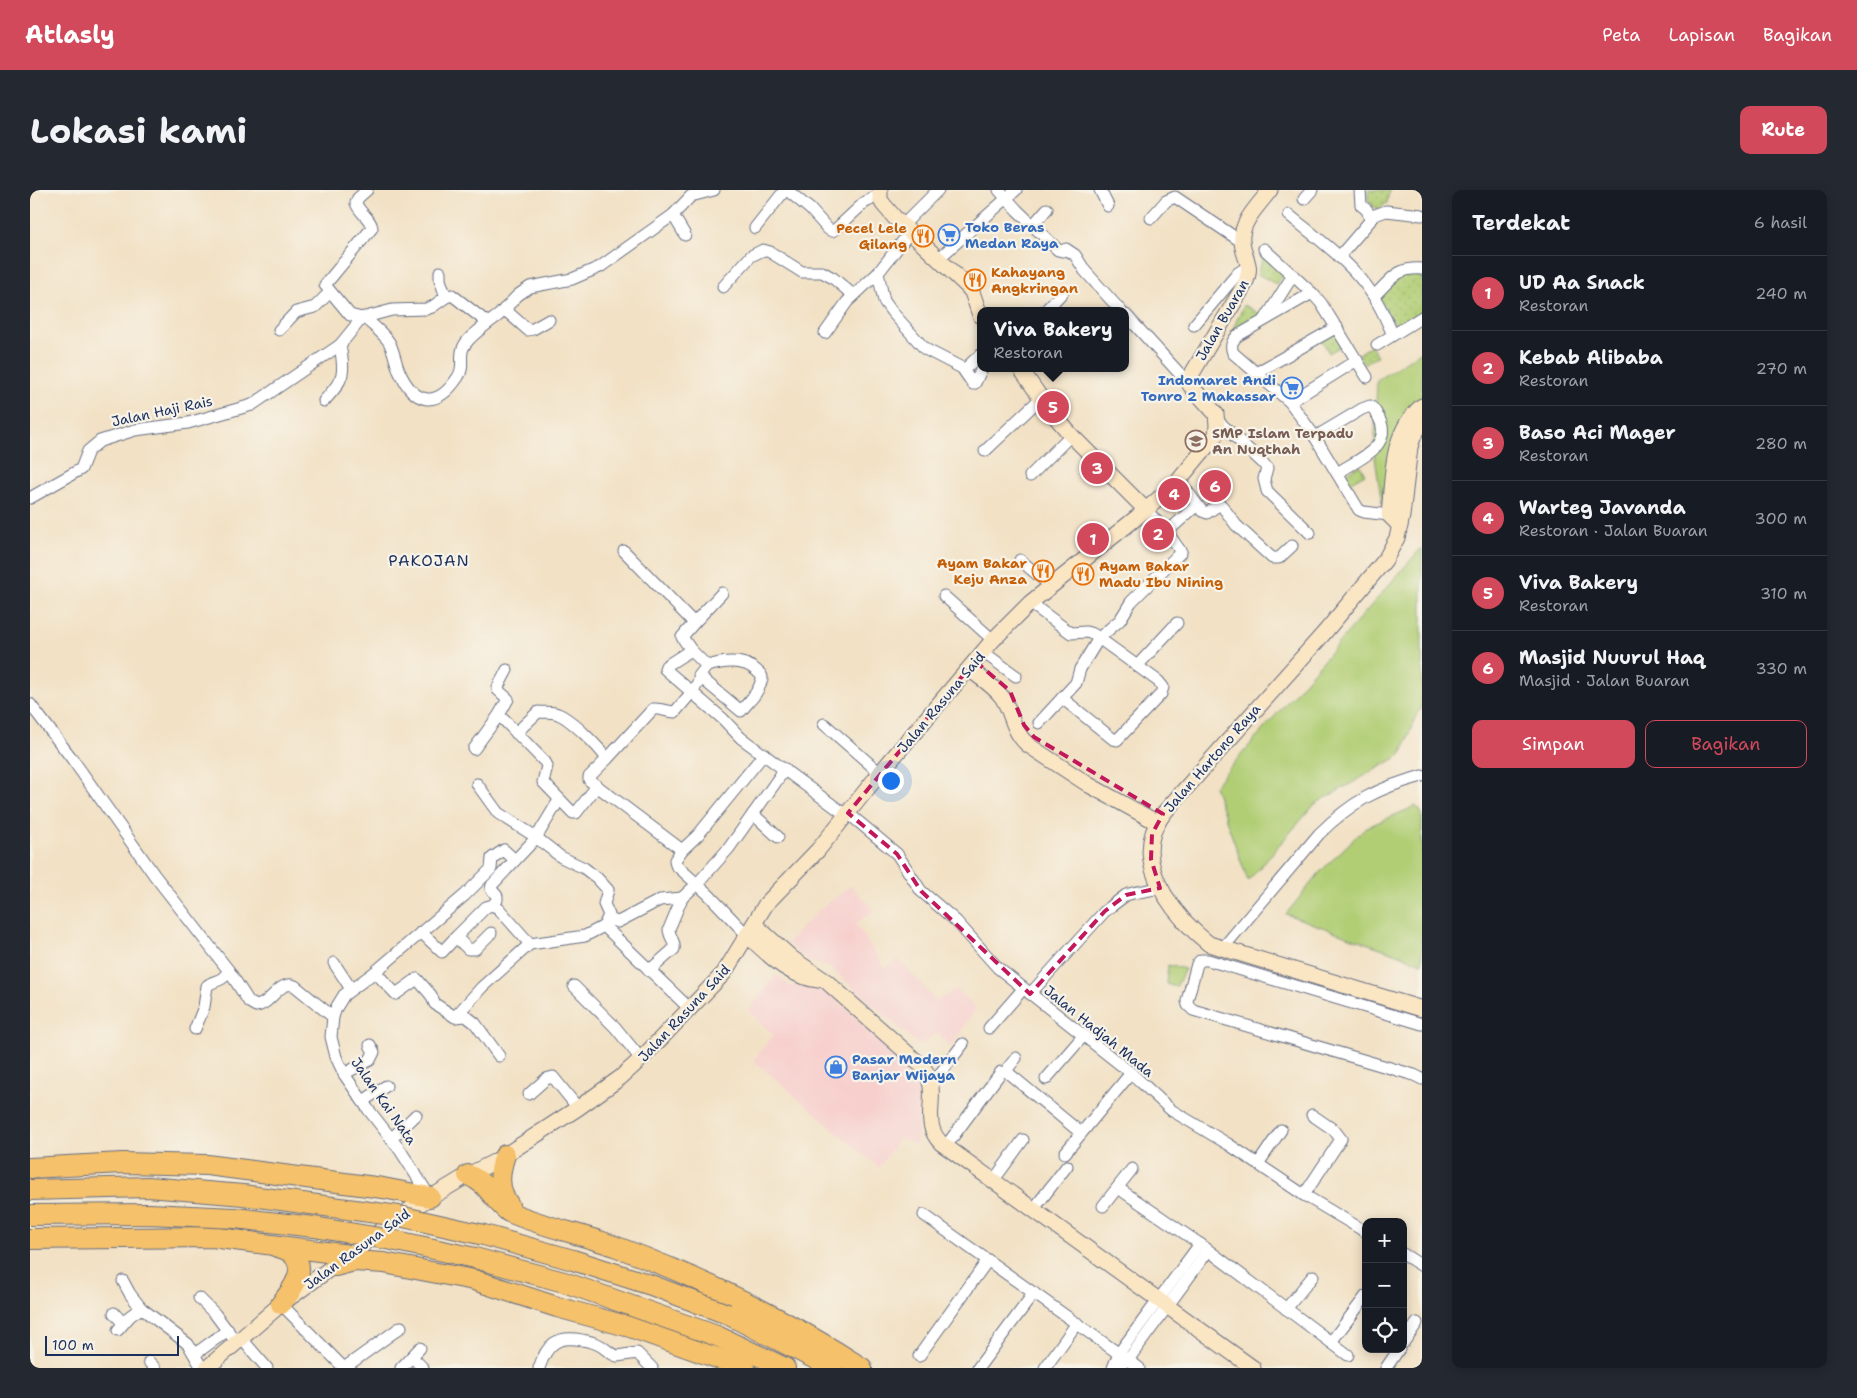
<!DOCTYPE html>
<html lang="id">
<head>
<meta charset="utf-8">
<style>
  body { margin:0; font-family:"Shantell Sans",sans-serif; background:#242831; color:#f1f3f6 }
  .controls { position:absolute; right:15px; bottom:15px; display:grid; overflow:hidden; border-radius:10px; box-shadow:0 2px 12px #0003 }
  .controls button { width:45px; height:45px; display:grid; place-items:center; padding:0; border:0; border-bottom:1px solid #363941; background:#171b24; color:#f1f3f6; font:25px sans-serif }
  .scale { position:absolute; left:15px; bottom:12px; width:134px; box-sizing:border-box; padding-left:5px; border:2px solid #1b2f5e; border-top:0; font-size:14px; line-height:18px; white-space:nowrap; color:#1b2f5e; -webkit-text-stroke:4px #f7f3e8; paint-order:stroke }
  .you { position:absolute; left:860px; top:590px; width:18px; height:18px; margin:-12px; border:4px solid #fff; border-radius:50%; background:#1a73e8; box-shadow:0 0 0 8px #1a73e833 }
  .badge { display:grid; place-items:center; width:32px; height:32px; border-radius:50%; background:#d1495b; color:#fff; font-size:16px; font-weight:700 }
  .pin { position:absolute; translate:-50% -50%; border:2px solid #fff; box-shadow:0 1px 5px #0006 }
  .popup { position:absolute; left:947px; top:117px; width:152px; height:65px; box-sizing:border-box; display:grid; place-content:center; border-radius:10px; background:#171b24; filter:drop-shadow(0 1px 4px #0005); font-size:16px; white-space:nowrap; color:#9ea1a6 }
  .popup b { font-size:19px; color:#f1f3f6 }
  .popup::after { content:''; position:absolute; left:50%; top:100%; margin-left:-10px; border:10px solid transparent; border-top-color:#171b24 }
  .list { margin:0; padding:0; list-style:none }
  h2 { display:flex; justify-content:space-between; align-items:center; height:65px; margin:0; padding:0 20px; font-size:21px }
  h2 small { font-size:16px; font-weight:400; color:#9ea1a6 }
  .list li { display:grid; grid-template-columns:32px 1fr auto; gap:15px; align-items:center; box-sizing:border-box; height:75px; padding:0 20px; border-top:1px solid #363941 }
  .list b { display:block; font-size:19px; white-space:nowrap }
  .list p { margin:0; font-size:16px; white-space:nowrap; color:#9ea1a6 }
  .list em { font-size:16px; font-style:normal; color:#9ea1a6 }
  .actions { display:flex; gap:10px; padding:15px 20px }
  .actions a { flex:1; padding:11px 0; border:1px solid #d1495b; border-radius:10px; text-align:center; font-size:18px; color:#d1495b }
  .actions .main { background:#d1495b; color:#fff }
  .icon { flex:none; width:28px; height:28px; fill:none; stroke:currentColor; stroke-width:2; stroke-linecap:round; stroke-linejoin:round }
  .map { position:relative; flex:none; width:1392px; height:1178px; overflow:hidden; border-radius:10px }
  header { display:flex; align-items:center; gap:30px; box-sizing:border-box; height:70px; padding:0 25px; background:#d1495b; color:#fff }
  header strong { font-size:24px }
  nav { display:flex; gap:28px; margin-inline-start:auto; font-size:18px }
  .intro { display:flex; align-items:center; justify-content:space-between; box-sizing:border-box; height:120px; padding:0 30px }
  h1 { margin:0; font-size:35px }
  .button { padding:12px 22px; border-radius:10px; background:#d1495b; color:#fff; font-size:18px; font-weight:700 }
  main { display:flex; gap:30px; padding:0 30px }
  aside { flex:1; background:#171b24; border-radius:10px; box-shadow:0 2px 12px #0003 }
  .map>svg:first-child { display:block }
</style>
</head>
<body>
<header>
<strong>Atlasly</strong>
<nav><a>Peta</a><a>Lapisan</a><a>Bagikan</a></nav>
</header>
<div class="intro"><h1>Lokasi kami</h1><a class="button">Rute</a></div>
<main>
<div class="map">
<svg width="1392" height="1178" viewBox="0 0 1392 1178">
  <defs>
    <pattern id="park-dots" width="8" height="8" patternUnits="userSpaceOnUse" patternTransform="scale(1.25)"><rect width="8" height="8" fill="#b1ce75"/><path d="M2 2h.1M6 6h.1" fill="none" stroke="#98b168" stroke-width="1.8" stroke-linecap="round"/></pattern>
  </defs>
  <rect width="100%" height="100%" fill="#f7f3e8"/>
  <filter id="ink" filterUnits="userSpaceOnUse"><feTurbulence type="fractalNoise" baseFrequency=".02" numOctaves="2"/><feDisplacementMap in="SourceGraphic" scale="10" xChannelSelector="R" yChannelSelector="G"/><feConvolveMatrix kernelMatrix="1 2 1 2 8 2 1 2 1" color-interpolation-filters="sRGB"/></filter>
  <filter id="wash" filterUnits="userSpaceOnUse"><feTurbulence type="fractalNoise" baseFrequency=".0096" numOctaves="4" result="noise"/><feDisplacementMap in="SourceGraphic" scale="20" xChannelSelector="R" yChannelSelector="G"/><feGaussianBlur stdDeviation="1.12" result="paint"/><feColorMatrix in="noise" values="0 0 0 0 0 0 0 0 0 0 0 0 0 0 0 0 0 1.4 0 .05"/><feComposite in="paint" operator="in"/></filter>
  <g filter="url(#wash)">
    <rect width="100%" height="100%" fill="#f2e1c4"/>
    <g fill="#f7d0cd">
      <path d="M821 696 845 721 825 733 855 778 868 769 906 811 926 799 946 818 920 858 908 842 889 855 801 778 778 771 757 753 790 719Z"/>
      <path d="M746 784 760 796H784L796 800 889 883 892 893 886 955 869 948 849 978 723 870 744 845 718 821Z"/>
    </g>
    <g fill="#b1ce75" stroke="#667e6a">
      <path d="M1392 161V223L1352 315 1344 261 1347 190Z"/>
      <path d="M1392 357V519L1388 521 1371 565 1285 614 1218 691 1184 596Z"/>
      <path d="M1386 616 1392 623V773L1256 724 1291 681 1335 638Z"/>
      <path d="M1138 775 1155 779 1146 797 1136 794Z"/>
    </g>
    <g fill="url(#park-dots)" stroke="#667e6a">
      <path d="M1338 0H1359L1357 13 1348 20 1338 11Z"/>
      <path d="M1234 65 1254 85 1246 94 1227 84Z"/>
      <path d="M1392 83V121L1366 137 1348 106 1372 84Z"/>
      <path d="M1214 115 1232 125 1201 143Z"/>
      <path d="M1305 141 1313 155 1299 163 1291 149Z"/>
      <path d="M1341 155 1347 166 1334 174 1328 164Z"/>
      <path d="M1330 275 1335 284 1319 293 1314 284Z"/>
    </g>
  </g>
  <g filter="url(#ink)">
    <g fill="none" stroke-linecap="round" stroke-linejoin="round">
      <g stroke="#666d82" stroke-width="13">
        <g id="street">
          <path d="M757 0 780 19 798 39 802 41 806 39 834 13 850 4"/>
          <path d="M969 0 987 20 1028 60 1032 61 1036 59 1045 65 1055 81 1091 121"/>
          <path d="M1070 0 1078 16"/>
          <path d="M1330 0 1331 15 1337 20 1340 29"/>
          <path d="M1274 9 1282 0"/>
          <path d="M643 25 655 45"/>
          <path d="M1259 25C1288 49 1324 74 1344 107 1352 119 1357 132 1363 145"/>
          <path d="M1121 28 1136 11 1145 7 1212 52"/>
          <path d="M873 35 908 0"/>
          <path d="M1003 35 1017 19"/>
          <path d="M725 38 755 0"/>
          <path d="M1234 59 1282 103 1291 113 1337 187"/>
          <path d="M1309 67 1345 25 1356 21 1392 25"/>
          <path d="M908 69 986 0"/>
          <path d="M410 82V90L416 107"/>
          <path d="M848 83 854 111 862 122 895 159 932 178 943 194 945 193 952 178"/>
          <path d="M693 97 721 66 733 60 740 62 772 82H792L803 88 823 105"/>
          <path d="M1282 103 1207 146C1202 152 1200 155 1203 163L1260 212 1285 247 1329 320 1334 322 1367 326"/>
          <path d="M1344 106C1361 90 1366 77 1392 79"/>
          <path d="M474 119 498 140 503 139 519 130"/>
          <path d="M1015 121 1033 102"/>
          <path d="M1096 125 1160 195"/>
          <path d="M334 127C342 135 353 143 359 152 364 161 365 171 369 181 384 214 406 220 428 187 435 177 429 168 433 158 437 148 450 140 458 133"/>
          <path d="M332 128 320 125 295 95 342 38C341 28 329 23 326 13L328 8 337 0"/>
          <path d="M1236 128 1263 85"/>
          <path d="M1164 135 1208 83 1219 76"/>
          <path d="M249 140 266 122 285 117 300 102"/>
          <path d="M795 143 817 112 848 83 880 42"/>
          <path d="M1347 155 1392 127"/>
          <path d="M939 175 950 165"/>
          <path d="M1226 183 1307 137"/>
          <path d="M294 211C315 188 315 184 310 155"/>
          <path d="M1260 212 1327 170"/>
          <path d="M1187 230 1233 273 1237 278 1234 289 1237 301 1280 343"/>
          <path d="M1285 247 1332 219 1340 216C1345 219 1346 223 1349 228 1364 257 1327 270 1307 283"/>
          <path d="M955 261 1011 208"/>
          <path d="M1000 286 1041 245"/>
          <path d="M1149 290 1172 321 1177 323 1187 316H1192L1206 335 1242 368H1249L1262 356"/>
          <path d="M0 308 51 279 58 261 70 251 105 240 158 233 222 215 310 155 332 128 362 120 396 119 402 117 416 107 422 105 458 133 469 125 488 105 500 97 542 89 570 77 643 25 661 6 684 0"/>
          <path d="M1137 342 1167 315"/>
          <path d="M594 361 664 433 652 447 661 460 636 476 635 479 693 529 711 548 816 625"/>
          <path d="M990 370 1021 396"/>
          <path d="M914 406 963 450"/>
          <path d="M1000 413 1041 443 1056 442 1063 444 1128 491 1133 497 1131 504 1087 550 1083 549 1032 508"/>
          <path d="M664 433 692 403"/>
          <path d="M661 460 677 476 669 486 711 521C718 512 728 504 731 492 733 488 732 485 728 482 715 468 694 471 677 476"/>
          <path d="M953 462 986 486"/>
          <path d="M1108 475 1147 433"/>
          <path d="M0 514 43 570 125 686 199 781 219 812 226 816C241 815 249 789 265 796L303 827"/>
          <path d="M469 525 515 572 517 576 513 592 543 623H546L567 596"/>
          <path d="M1009 533 1046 493 1050 479 1069 448 1090 430 1101 412 1151 362 1137 342 1116 320"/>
          <path d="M794 534 850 583"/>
          <path d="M486 543 508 522C515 523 521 521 528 524 541 529 569 557 577 569L623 519C631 518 637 522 645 522L662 502 671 488"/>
          <path d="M444 559 469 525 478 509 468 500V497L477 480"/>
          <path d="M577 569 559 587V590L652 660"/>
          <path d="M818 623 867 664 891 701 926 731 968 778 1101 883 1141 920 1198 954 1274 1005 1336 1042"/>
          <path d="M723 624 748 647"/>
          <path d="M463 715 469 719 500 754"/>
          <path d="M578 729 588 732 630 710 652 708"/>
          <path d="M574 736 660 819"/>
          <path d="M391 742 412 762 426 747 438 759H445L461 743"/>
          <path d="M717 745 678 704 646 675 645 670 652 660 668 645 734 564"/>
          <path d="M426 747 456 717 463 715 467 710V706L461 699 462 695 506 648 529 610"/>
          <path d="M1192 759 1289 644C1322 611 1348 598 1392 586"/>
          <path d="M304 773 321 799"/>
          <path d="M619 781 644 759C646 752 639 747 639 739L652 708 668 693 699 658 755 579"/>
          <path d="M345 782 366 804 387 789 401 805 405 814 425 827 436 826 445 833 469 866"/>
          <path d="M544 796 585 837 611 869"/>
          <path d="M1000 804 1075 721 1096 705 1103 703 1130 698"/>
          <path d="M425 827 452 797 500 754 555 746 574 736 579 725 574 714 578 700 567 688 554 678 531 667 503 645 468 623 447 594"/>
          <path d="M1392 834 1178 770H1171L1167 774 1157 811 1158 815 1163 820 1384 885 1392 889"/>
          <path d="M959 838 993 799"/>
          <path d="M165 839 174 817 177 796C184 789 190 794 199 781"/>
          <path d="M986 868 978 878 977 882 1051 943"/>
          <path d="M314 884 340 870 344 862 340 855"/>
          <path d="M1016 889 1054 845"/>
          <path d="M902 894 933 854"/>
          <path d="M499 904 516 889 523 887 548 918"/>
          <path d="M333 911 356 896"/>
          <path d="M361 949 386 925"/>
          <path d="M916 956 971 882"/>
          <path d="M1035 963 1101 883"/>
          <path d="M1228 974 1251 940"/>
          <path d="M963 991 993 950"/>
          <path d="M1088 998 1170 1054 1318 1165"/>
          <path d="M1274 1005 1311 949 1304 940 1282 925"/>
          <path d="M400 1007 370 960 338 919 314 884 306 867 301 847 303 827 306 818 314 805 345 782 435 705 461 679 462 668 474 660 485 670"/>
          <path d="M1073 1016 1102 979"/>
          <path d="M1003 1020 1037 976"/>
          <path d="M894 1025 1109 1178"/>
          <path d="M1373 1064 1392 1076"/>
          <path d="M93 1091 100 1104 111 1118 158 1154 172 1178"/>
          <path d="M169 1108 185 1124 206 1152"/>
          <path d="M251 1114 314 1178"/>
          <path d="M1256 1119 1283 1086"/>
          <path d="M84 1123 93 1133"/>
          <path d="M88 1140 100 1126 111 1118"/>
          <path d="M211 1148 237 1178"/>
          <path d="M1301 1152 1336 1106"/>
          <path d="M1373 1153 1387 1133"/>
          <path d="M165 1164 198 1140"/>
          <path d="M889 1166 958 1070"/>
          <path d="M382 1167 393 1178"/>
          <path d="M119 1172 125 1178"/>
          <path d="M1092 1173 1098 1170 1178 1061"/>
          <path d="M314 1178 371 1137"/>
          <path d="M371 1178 390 1158"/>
          <path d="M509 1178C517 1154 527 1145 552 1150 557 1151 563 1152 567 1154 575 1157 579 1164 587 1166L607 1163 622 1178"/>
          <path d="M948 1178 1004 1103"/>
          <path d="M1015 1178 1047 1133"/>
          <path d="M1083 1178 1089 1163 1170 1054"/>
          <path d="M1356 1178 1369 1159"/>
        </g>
      </g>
      <g stroke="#666d82" stroke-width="17">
        <g id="secondary">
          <path d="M850 0V9L853 14 865 28 937 96 942 102 950 125"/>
          <path d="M990 178 1018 218 1041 245 1116 320"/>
          <path d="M1392 233 1384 245 1380 257 1372 326 1367 348 1355 370 1295 442 1139 617C1132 625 1126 633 1123 643 1109 684 1150 731 1179 754L1392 819"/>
          <path d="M1370 336 1359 325C1363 287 1360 243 1392 216"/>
          <path d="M939 479C951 488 964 496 972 507 983 524 982 541 998 555L1059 595 1128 633"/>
          <path d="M724 734 763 769 797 792 893 877C913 904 888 930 911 953L1223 1178"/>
          <path d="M717 745C739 765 757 786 788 790"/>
          <path d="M177 1178 251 1114 319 1065 368 1027 438 985 466 971 548 918 590 888 611 869 694 783 736 714 788 660 850 583 963 450 1000 413 1116 320 1149 290 1186 245 1187 235 1186 224 1160 195V187L1215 94C1224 72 1213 70 1212 51 1210 32 1229 15 1240 0"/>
        </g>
      </g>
      <g stroke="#666d82" stroke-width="22">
        <g id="highway">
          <path d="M475 965C469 983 467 999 479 1015"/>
          <path d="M0 978 92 973 177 975 353 998 400 1007"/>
          <path d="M438 985C461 995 461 1009 479 1022 514 1037 551 1044 587 1057 673 1089 755 1128 832 1178"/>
          <path d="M0 1049 182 1047 319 1065"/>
          <path d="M245 1056C250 1058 256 1059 260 1062 280 1078 262 1100 251 1114"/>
          <path d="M305 1076 324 1071 354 1073 444 1090 527 1117 600 1137 715 1178"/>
          <path d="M697 1124 803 1178"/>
          <path d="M687 1146 755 1178"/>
        </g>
      </g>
      <use href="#street" stroke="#fff" stroke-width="11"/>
      <use href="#secondary" stroke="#fbe6c4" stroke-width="15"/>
      <use href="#highway" stroke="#f5c16b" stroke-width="20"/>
      <g stroke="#666d82" stroke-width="22" stroke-linecap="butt">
        <g id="highway-bridge">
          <path d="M0 1000 118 997 213 1005 369 1026 454 1045 543 1070 621 1095 697 1124"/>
          <path d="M0 1025 119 1024 205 1028 284 1037 362 1050 445 1068 534 1092 687 1146"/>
        </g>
      </g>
      <use href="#highway-bridge" stroke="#f5c16b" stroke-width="20"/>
    </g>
  </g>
  <path fill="none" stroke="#c2185b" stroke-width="4" stroke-dasharray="10 6" stroke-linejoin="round" d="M945 471 980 501 994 535 1004 547 1133 624 1122 644 1121 669 1130 698 1096 705 1075 721 1000 804 891 701 867 664 818 623Z"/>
  <defs>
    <g id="supermarket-ring" transform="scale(1.125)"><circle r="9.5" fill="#f7f3e8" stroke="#3f7fe0" stroke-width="1.5"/><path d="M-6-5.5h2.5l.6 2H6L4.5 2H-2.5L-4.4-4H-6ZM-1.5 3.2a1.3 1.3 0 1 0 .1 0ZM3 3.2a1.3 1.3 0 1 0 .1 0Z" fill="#3f7fe0"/></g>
    <g id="restaurant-ring" transform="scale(1.125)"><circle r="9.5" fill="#f7f3e8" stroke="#e8710a" stroke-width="1.5"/><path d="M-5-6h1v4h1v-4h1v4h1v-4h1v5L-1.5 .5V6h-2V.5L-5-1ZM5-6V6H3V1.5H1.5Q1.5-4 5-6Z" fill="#e8710a"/></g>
    <g id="university-ring" transform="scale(1.125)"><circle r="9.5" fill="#f7f3e8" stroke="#8d6e63" stroke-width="1.5"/><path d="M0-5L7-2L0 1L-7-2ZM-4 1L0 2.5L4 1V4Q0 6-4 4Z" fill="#8d6e63"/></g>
    <g id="shop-ring" transform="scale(1.125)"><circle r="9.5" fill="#f7f3e8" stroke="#3f7fe0" stroke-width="1.5"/><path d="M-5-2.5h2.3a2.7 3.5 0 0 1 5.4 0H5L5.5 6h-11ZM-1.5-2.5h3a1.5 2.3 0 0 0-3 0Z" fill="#3f7fe0"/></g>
  </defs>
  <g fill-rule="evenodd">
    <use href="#supermarket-ring" x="919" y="45"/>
    <use href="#restaurant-ring" x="893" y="46"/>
    <use href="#restaurant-ring" x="945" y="90"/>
    <use href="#supermarket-ring" x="1262" y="198"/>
    <use href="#university-ring" x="1166" y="251"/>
    <use href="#restaurant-ring" x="1013" y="381"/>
    <use href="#restaurant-ring" x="1053" y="384"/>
    <use href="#shop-ring" x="806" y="877"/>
  </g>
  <g text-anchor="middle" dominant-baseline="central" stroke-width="4.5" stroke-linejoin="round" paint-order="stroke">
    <g font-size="14" font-weight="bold" fill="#366cbe" stroke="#f7f3e8" text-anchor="start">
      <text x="935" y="37">Toko Beras<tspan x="935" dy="16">Medan Raya</tspan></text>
      <text x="1246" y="190" text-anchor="end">Indomaret Andi<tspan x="1246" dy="16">Tonro 2 Makassar</tspan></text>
      <text x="822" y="869">Pasar Modern<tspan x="822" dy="16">Banjar Wijaya</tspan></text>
    </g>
    <g font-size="14" font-weight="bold" fill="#c56008" stroke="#f7f3e8" text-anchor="end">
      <text x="877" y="38">Pecel Lele<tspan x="877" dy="16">Gilang</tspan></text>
      <text x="961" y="82" text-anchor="start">Kahayang<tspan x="961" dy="16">Angkringan</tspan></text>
      <text x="997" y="373">Ayam Bakar<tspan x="997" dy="16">Keju Anza</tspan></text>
      <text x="1069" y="376" text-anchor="start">Ayam Bakar<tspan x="1069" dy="16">Madu Ibu Nining</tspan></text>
    </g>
    <g font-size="14" fill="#1b2f5e" stroke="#f7f3e8">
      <text transform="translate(1192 130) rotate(-60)">Jalan Buaran</text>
      <text transform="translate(132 221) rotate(-12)">Jalan Haji Rais</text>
      <text transform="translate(911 512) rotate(-50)">Jalan Rasuna Said</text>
      <text transform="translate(1182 568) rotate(-49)">Jalan Hartono Raya</text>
      <text transform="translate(654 823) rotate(-47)">Jalan Rasuna Said</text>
      <text transform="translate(1069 841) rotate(39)">Jalan Hadjah Mada</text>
      <text transform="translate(354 911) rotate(55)">Jalan Kai Nata</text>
      <text transform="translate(327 1059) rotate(-36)">Jalan Rasuna Said</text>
    </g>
    <g font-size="14" font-weight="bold" fill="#785e54" stroke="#f7f3e8" text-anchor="start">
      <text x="1182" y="243">SMP Islam Terpadu<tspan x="1182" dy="16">An Nuqthah</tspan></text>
    </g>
    <g font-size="16" letter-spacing="1" fill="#1b2f5e" stroke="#f7f3e8">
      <text x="399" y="370">PAKOJAN</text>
    </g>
  </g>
</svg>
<div class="controls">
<button>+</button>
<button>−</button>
<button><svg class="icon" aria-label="locate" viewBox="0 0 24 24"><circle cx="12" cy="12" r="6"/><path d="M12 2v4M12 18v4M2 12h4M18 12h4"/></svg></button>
</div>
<div class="scale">100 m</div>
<div class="you"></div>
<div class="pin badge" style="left:1063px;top:349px">1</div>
<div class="pin badge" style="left:1128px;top:344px">2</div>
<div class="pin badge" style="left:1067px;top:278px">3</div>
<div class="pin badge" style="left:1144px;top:304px">4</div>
<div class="pin badge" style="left:1023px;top:217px">5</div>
<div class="popup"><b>Viva Bakery</b>Restoran</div>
<div class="pin badge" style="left:1185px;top:296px">6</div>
</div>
<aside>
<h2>Terdekat<small>6 hasil</small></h2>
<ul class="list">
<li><span class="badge">1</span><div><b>UD Aa Snack</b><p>Restoran</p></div><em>240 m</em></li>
<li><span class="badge">2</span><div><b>Kebab Alibaba</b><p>Restoran</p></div><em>270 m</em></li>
<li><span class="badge">3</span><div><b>Baso Aci Mager</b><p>Restoran</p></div><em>280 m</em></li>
<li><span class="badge">4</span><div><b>Warteg Javanda</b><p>Restoran · Jalan Buaran</p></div><em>300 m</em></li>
<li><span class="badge">5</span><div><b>Viva Bakery</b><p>Restoran</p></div><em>310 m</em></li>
<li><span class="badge">6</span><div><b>Masjid Nuurul Haq</b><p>Masjid · Jalan Buaran</p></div><em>330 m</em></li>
</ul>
<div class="actions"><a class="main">Simpan</a><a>Bagikan</a></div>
</aside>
</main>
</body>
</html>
